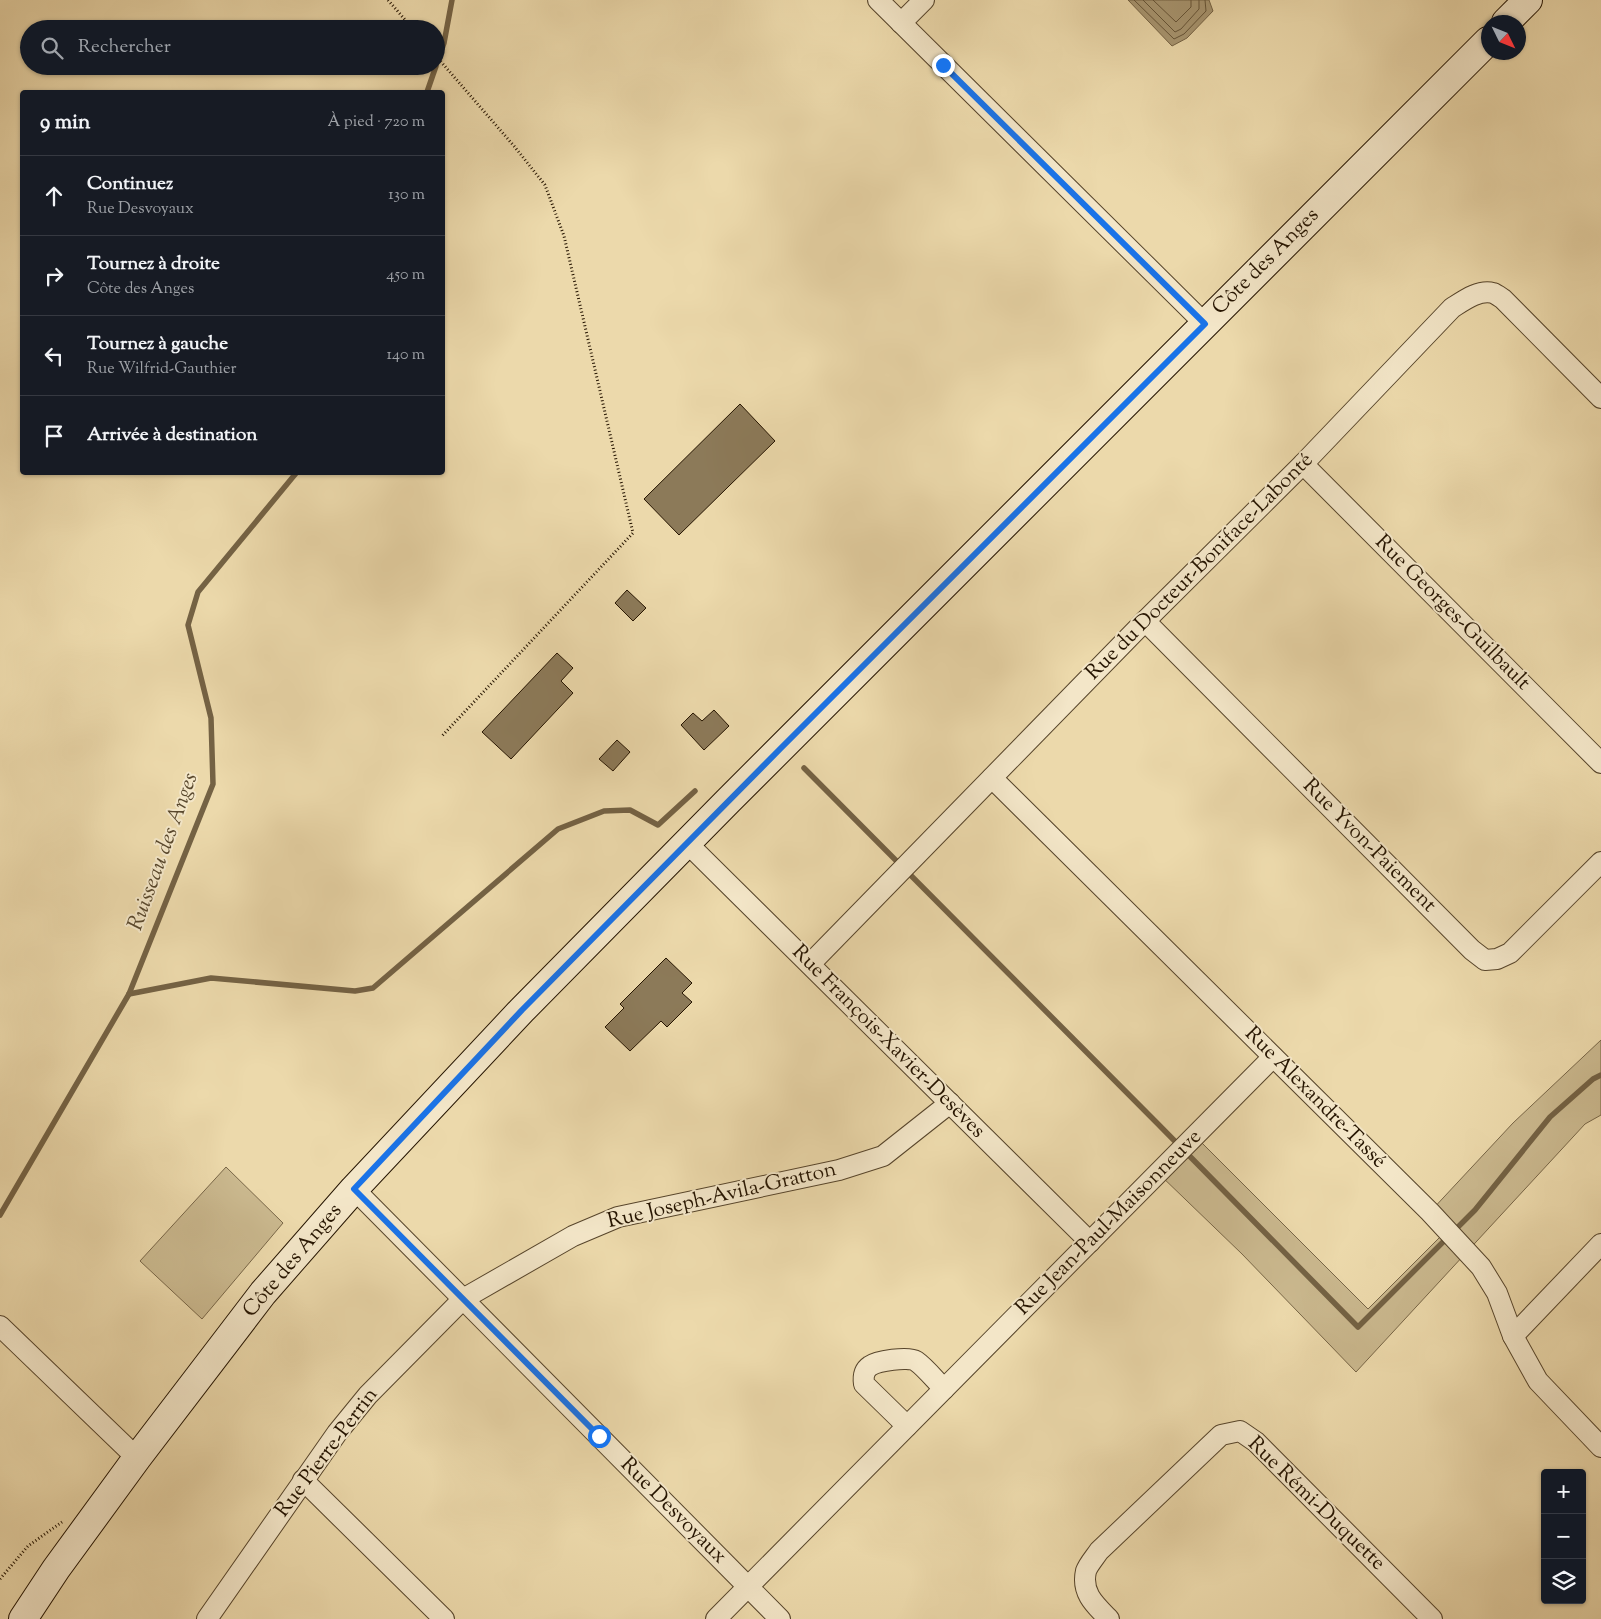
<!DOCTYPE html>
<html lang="fr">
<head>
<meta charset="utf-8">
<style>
  body { margin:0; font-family:"Sorts Mill Goudy",serif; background:#242831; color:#f1f3f6 }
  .controls { position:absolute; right:15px; bottom:15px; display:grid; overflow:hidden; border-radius:5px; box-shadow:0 1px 4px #0004 }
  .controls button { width:45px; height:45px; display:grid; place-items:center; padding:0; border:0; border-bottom:1px solid #363941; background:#171b24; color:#f1f3f6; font:25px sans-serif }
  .compass { position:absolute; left:1481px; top:15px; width:45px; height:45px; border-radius:50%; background:#171b24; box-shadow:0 1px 4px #0004; rotate:133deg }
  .stop { position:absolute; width:15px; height:15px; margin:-11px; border:4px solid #1a73e8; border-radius:50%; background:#fff }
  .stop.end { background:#1a73e8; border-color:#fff; box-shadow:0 1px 5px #0008 }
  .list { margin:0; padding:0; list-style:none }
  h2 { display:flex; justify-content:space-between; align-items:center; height:65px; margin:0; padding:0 20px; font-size:21px }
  h2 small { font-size:16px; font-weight:400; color:#9ea1a6 }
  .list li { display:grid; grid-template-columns:32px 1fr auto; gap:15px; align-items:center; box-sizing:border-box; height:80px; padding:0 20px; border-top:1px solid #363941 }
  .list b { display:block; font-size:19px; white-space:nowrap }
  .list p { margin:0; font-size:16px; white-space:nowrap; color:#9ea1a6 }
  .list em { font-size:16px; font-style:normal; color:#9ea1a6 }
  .icon { flex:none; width:28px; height:28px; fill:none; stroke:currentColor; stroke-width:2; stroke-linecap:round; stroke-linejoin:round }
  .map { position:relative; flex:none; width:1601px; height:1619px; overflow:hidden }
  .search { position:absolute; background:#171b24; box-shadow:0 1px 4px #0004; left:20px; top:20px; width:425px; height:55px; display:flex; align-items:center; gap:12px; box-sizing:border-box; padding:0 18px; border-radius:28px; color:#9ea1a6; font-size:19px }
  .panel { position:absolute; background:#171b24; box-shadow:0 1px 4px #0004; left:20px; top:90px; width:425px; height:385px; border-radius:5px }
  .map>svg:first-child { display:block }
</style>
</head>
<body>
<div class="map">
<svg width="1601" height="1619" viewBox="0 0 1601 1619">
  <rect width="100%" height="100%" fill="#ecd9ab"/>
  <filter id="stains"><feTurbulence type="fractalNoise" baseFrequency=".004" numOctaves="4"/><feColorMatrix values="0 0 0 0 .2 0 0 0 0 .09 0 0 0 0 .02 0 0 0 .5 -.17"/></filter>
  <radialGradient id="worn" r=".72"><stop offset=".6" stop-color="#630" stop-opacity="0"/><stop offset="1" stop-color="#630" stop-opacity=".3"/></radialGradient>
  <g fill="#cab88e" stroke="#786647">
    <path d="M1601 1040V1115L1585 1124 1356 1372 1242 1254 1158 1173 1195 1136 1368 1309 1447 1230 1430 1212 1513 1123Z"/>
    <path d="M226 1167 283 1223 202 1319 140 1261Z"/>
  </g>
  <path fill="#a89671" stroke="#746244" d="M1128 0H1209L1213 11 1187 38 1172 46Z"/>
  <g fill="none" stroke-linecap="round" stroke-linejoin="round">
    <g stroke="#665538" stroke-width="1">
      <path d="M1134 0 1174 39 1184 34 1206 11 1205 0"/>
      <path d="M1143 0 1175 32 1181 29 1199 9V0"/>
      <path d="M1153 0 1176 22 1191 7V0"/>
    </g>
    <g stroke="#746244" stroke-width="5.5">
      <path d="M436 64 444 43 452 0"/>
      <path d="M427 92 436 66"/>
      <path d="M804 768 1157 1123 1358 1327 1475 1210 1550 1117 1593 1079 1601 1075"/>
      <path d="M129 994 211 978 355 991 373 988 558 829 604 811 630 810 658 825 695 791"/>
      <path d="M0 1215 129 994 213 784 211 718 188 625 198 592 297 472"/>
    </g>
  </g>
  <g fill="#8c7a59" stroke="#251400">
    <path d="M740 404 775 441 679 535 644 499Z"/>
    <path d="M627 590 646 608 633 621 615 603Z"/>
    <path d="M557 653 573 668 561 681 573 693 511 759 482 732Z"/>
    <path d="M714 710 729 726 704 750 681 725 693 713 702 721Z"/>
    <path d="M617 740 630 752 613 771 599 759Z"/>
    <path d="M666 958 692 983 682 993 692 1002 667 1027 661 1021 630 1051 605 1027 624 1008 620 1004Z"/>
  </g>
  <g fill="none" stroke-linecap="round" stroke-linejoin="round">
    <g stroke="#57452b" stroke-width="22">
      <g id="street">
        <path d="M878 0 1205 324"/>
        <path d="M901 23 924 0"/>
        <path d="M1303 464 1601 763"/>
        <path d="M1145 621 1472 950 1485 960 1497 959 1510 953 1601 862"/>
        <path d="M992 778 1430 1212 1481 1267 1497 1293 1513 1336 1538 1381 1601 1447"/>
        <path d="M687 843 1090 1242"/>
        <path d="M810 964 1145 621 1303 464 1452 308C1463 301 1479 289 1493 293 1496 294 1500 297 1503 299L1601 398"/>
        <path d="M354 1189 780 1619"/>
        <path d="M0 1326 137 1458"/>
        <path d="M1513 1336 1601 1244"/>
        <path d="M907 1426 864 1384C863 1377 864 1370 870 1366 877 1361 908 1356 916 1361 926 1368 935 1380 944 1389"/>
        <path d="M303 1480 444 1619"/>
        <path d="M207 1619 337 1433 368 1395 463 1299 573 1236 618 1217 839 1170 883 1156 950 1103"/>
        <path d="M716 1619 1273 1057"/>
        <path d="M1109 1619C1095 1605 1081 1593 1086 1571 1088 1565 1095 1557 1099 1551L1221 1435 1240 1431 1256 1442 1432 1619"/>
      </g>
    </g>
    <g stroke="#251400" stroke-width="30">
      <g id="secondary">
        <path d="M1506 22 1528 0"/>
        <path d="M23 1619 56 1569 137 1458 263 1293 354 1189 522 1010 729 800 1488 41"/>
      </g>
    </g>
    <g stroke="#251400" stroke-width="3" stroke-dasharray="1 2.5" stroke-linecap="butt">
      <path d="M388 0 413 29"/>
      <path d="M436 56 514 146 545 185 564 236 633 533 441 737"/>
      <path d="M0 1579 28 1546 62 1522"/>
    </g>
    <use href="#street" stroke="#f3e6c8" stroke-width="20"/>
    <use href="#secondary" stroke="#f3e6c8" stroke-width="28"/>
  </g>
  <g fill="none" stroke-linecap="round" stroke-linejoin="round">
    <path stroke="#1a73e8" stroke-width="6" d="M599 1436 354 1189 522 1010 781 748 1205 324 943 65"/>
  </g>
  <g text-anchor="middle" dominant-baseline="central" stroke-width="4" stroke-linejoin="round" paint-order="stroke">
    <g font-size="21" fill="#251400" stroke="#f3e6c8">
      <text transform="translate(1266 262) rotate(-45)">Côte des Anges</text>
      <text transform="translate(1200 567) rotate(-45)">Rue du Docteur-Boniface-Labonté</text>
      <text transform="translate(1452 613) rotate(45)">Rue Georges-Guilbault</text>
      <text transform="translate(1369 846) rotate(45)">Rue Yvon-Paiement</text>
      <text transform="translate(888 1042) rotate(45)">Rue François-Xavier-Desèves</text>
      <text transform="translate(1315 1098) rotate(45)">Rue Alexandre-Tassé</text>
      <text transform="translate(722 1196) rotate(-13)">Rue Joseph-Avila-Gratton</text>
      <text transform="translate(1109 1223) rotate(-45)">Rue Jean-Paul-Maisonneuve</text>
      <text transform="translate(293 1261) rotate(-50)">Côte des Anges</text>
      <text transform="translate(327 1453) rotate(-53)">Rue Pierre-Perrin</text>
      <text transform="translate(1316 1504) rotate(44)">Rue Rémi-Duquette</text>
      <text transform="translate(673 1511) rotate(45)">Rue Desvoyaux</text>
    </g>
    <g font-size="22" font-style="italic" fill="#59482d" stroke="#f3e6c8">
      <text transform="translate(164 852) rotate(-70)">Ruisseau des Anges</text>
    </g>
  </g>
  <rect width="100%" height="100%" filter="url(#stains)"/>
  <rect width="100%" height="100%" fill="url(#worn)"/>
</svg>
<div class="controls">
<button>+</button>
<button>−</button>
<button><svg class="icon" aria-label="layers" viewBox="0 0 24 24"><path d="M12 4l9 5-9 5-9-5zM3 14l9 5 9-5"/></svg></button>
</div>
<svg class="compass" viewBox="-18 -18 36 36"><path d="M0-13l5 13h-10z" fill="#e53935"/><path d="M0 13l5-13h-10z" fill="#9ea1a6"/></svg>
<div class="stop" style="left:599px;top:1436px"></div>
<div class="stop end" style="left:943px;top:65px"></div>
<div class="search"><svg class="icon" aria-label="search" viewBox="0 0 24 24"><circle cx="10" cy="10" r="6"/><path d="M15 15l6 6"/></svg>Rechercher</div>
<section class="panel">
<h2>9 min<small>À pied · 720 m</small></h2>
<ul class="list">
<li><svg class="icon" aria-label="ahead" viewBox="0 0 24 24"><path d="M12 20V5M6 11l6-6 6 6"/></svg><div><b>Continuez</b><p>Rue Desvoyaux</p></div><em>130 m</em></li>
<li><svg class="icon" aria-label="right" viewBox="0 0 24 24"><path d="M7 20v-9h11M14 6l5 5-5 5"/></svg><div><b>Tournez à droite</b><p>Côte des Anges</p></div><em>450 m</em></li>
<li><svg class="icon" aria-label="left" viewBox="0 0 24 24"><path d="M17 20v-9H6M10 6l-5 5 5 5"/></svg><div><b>Tournez à gauche</b><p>Rue Wilfrid-Gauthier</p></div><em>140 m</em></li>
<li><svg class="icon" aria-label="arrive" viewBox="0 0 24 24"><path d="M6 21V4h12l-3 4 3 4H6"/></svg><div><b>Arrivée à destination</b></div></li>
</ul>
</section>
</div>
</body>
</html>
